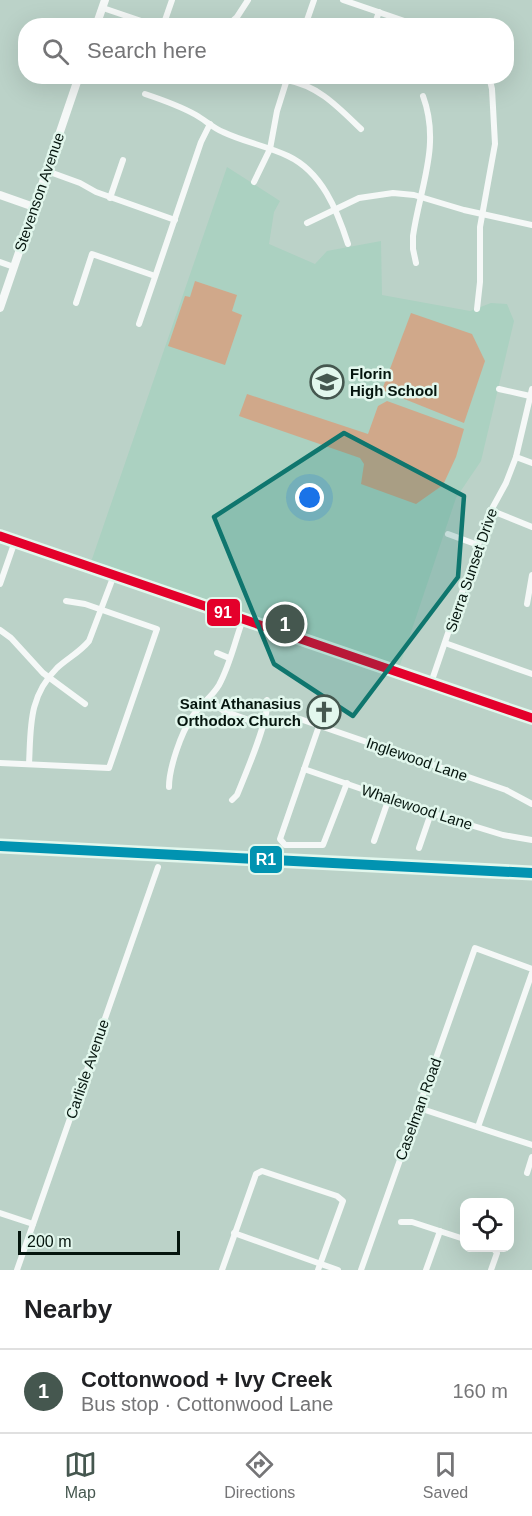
<!DOCTYPE html>
<html lang="en">
<head>
<meta charset="utf-8">
<style>
  body { margin:0; font-family:Arial,sans-serif; background:#f2f2f2; color:#202124 }
  .controls { position:absolute; right:18px; bottom:18px; display:grid; overflow:hidden; border-radius:12px; box-shadow:0 6px 24px #0002 }
  .controls button { width:54px; height:54px; display:grid; place-items:center; padding:0; border:0; border-bottom:2px solid #e0e0e0; background:#fff; color:#202124; font:30px sans-serif }
  .scale { position:absolute; left:18px; bottom:15px; width:162px; box-sizing:border-box; padding-left:6px; border:3px solid #05150e; border-top:0; font-size:16px; line-height:21px; white-space:nowrap; color:#05150e; -webkit-text-stroke:4px #e2f7ed; paint-order:stroke }
  .you { position:absolute; left:310px; top:498px; width:21px; height:21px; margin:-15px; border:4px solid #fff; border-radius:50%; background:#1a73e8; box-shadow:0 0 0 9px #1a73e833 }
  .badge { display:grid; place-items:center; width:39px; height:39px; border-radius:50%; background:#45574f; color:#fff; font-size:20px; font-weight:700 }
  .pin { position:absolute; translate:-50% -50%; border:3px solid #fff; box-shadow:0 2px 6px #0006 }
  .list { margin:0; padding:0; list-style:none }
  h2 { display:flex; justify-content:space-between; align-items:center; height:78px; margin:0; padding:0 24px; font-size:26px }
  h2 small { font-size:20px; font-weight:400; color:#757577 }
  .list li { display:grid; grid-template-columns:39px 1fr auto; gap:18px; align-items:center; box-sizing:border-box; height:84px; padding:0 24px; border-top:2px solid #e0e0e0 }
  .list b { display:block; font-size:22px; white-space:nowrap }
  .list p { margin:0; font-size:20px; white-space:nowrap; color:#757577 }
  .list em { font-size:20px; font-style:normal; color:#757577 }
  .icon { flex:none; width:33px; height:33px; fill:none; stroke:currentColor; stroke-width:2; stroke-linecap:round; stroke-linejoin:round }
  .map { position:relative; flex:none; width:532px; height:1270px; overflow:hidden }
  .search { position:absolute; background:#fff; box-shadow:0 6px 24px #0002; left:18px; right:18px; top:18px; height:66px; display:flex; align-items:center; gap:15px; box-sizing:border-box; padding:0 21px; border-radius:24px; color:#757577; font-size:22px }
  .sheet { height:162px; background:#fff }
  nav { display:flex; justify-content:space-around; align-items:center; box-sizing:border-box; height:84px; border-top:2px solid #e0e0e0; background:#fff; font-size:16px; color:#757577 }
  nav a { display:grid; justify-items:center; gap:3px }
  nav .on { color:#45574f }
  .map>svg:first-child { display:block }
</style>
</head>
<body>
<div class="map">
<svg width="532" height="1270" viewBox="0 0 532 1270">
  <rect width="100%" height="100%" fill="#bbd2c8"/>
  <path fill="#abd1c1" d="M227 167 280 201 274 212 269 244 315 264 327 251 381 241 382 295 470 311 491 303 507 304 514 321 481 461 456 498 399 668 91 562Z"/>
  <g fill="#d0a88a">
    <path d="M195 281 237 295 232 311 242 315 225 365 168 346 185 296 190 297Z"/>
    <path d="M411 313 472 334 485 361 464 423 382 390Z"/>
    <path d="M247 394 368 434 378 406 387 401 464 429 456 457 443 485 416 504 361 484 364 464 360 458 239 416Z"/>
  </g>
  <g fill="none" stroke-linecap="round" stroke-linejoin="round">
    <g stroke="#f5f8f7" stroke-width="6">
      <path d="M343 0 419 26"/>
      <path d="M103 8 156 26"/>
      <path d="M163 26 172 0"/>
      <path d="M227 26 237 17 248 0"/>
      <path d="M305 26 314 0"/>
      <path d="M374 26 379 12"/>
      <path d="M287 80C319 86 338 107 361 129"/>
      <path d="M145 94C163 100 180 106 196 115 205 120 213 128 223 132 244 142 267 146 288 156 322 172 337 210 348 244"/>
      <path d="M47 171 80 183 96 192 175 220"/>
      <path d="M254 182 270 149 277 111 288 76"/>
      <path d="M110 198 123 160"/>
      <path d="M307 223 359 198 393 193 414 195 464 210 532 225"/>
      <path d="M0 262 14 267"/>
      <path d="M416 263 413 249V236C420 187 441 145 423 96"/>
      <path d="M76 303 92 254 155 276"/>
      <path d="M477 309 480 282V227L495 144 492 89 489 76"/>
      <path d="M139 324 201 142 210 124"/>
      <path d="M499 389 530 396"/>
      <path d="M516 457 532 463"/>
      <path d="M490 510 532 527"/>
      <path d="M448 534 478 545"/>
      <path d="M0 584 15 541"/>
      <path d="M527 604 532 575"/>
      <path d="M0 630 11 638 43 673 85 704"/>
      <path d="M445 643 532 674"/>
      <path d="M217 653 229 658"/>
      <path d="M431 683 488 516 506 483 516 457 532 389"/>
      <path d="M208 699 224 711 262 725"/>
      <path d="M300 719 506 790 532 804"/>
      <path d="M319 726 280 839 285 845H323L347 783"/>
      <path d="M0 763 109 768 157 629 85 604 66 601"/>
      <path d="M29 764C31 727 28 697 57 668 68 658 80 652 89 641L114 575"/>
      <path d="M304 769 431 813 503 835 532 840"/>
      <path d="M169 787C169 768 181 733 192 717 200 705 212 697 219 685 230 665 235 641 243 619"/>
      <path d="M232 800 237 795C245 775 270 718 267 700"/>
      <path d="M374 841 389 798"/>
      <path d="M419 848 431 813"/>
      <path d="M419 1108 532 1145"/>
      <path d="M478 1127 532 973"/>
      <path d="M527 1173 532 1157"/>
      <path d="M0 1213 33 1224"/>
      <path d="M401 1222H412L464 1239"/>
      <path d="M234 1233 338 1270"/>
      <path d="M17 1270 158 867"/>
      <path d="M222 1270 256 1174 262 1171 337 1196 343 1201 318 1270"/>
      <path d="M361 1270 475 948 532 969"/>
      <path d="M426 1270 440 1231"/>
      <path d="M491 1270 497 1253 493 1248"/>
    </g>
    <g stroke="#f5f8f7" stroke-width="8">
      <path d="M96 26 105 0"/>
      <path d="M0 195 34 207"/>
      <path d="M0 308 79 76"/>
      <path d="M0 536 532 718"/>
    </g>
    <g stroke="#e2f7ed" stroke-width="14">
      <path id="bus-1" d="M0 536 532 718"/>
    </g>
    <use href="#bus-1" stroke="#e4002b" stroke-width="9"/>
    <g stroke="#e2f7ed" stroke-width="15">
      <path id="rail-1" d="M0 846 532 873"/>
    </g>
    <use href="#rail-1" stroke="#0193b1" stroke-width="10"/>
  </g>
  <path fill="#0f766e" fill-opacity="0.2" stroke="#0f766e" stroke-width="4.5" stroke-linejoin="round" d="M344 433 464 496 458 577 353 716 274 664 214 517Z"/>
  <defs>
    <g id="school-ring" transform="scale(1.725)"><circle r="9.5" fill="#e2f7ed" stroke="#45574f" stroke-width="1.5"/><path d="M0-5L7-2L0 1L-7-2ZM-4 1L0 2.5L4 1V4Q0 6-4 4Z" fill="#45574f"/></g>
    <g id="church-ring" transform="scale(1.725)"><circle r="9.5" fill="#e2f7ed" stroke="#45574f" stroke-width="1.5"/><path d="M-1.2-6h2.4v3.5h3.3v2.4h-3.3V6h-2.4V-.1h-3.3v-2.4h3.3Z" fill="#45574f"/></g>
  </defs>
  <g fill-rule="evenodd">
    <use href="#school-ring" x="327" y="382"/>
    <use href="#church-ring" x="324" y="712"/>
  </g>
  <g text-anchor="middle" dominant-baseline="central" stroke-width="5" stroke-linejoin="round" paint-order="stroke">
    <g font-size="15" fill="#05150e" stroke="#e2f7ed">
      <text transform="translate(39 192) rotate(-71)">Stevenson Avenue</text>
      <text transform="translate(471 570) rotate(-71)">Sierra Sunset Drive</text>
      <text transform="translate(417 759) rotate(19)">Inglewood Lane</text>
      <text transform="translate(417 807) rotate(18)">Whalewood Lane</text>
      <text transform="translate(87 1069) rotate(-71)">Carlisle Avenue</text>
      <text transform="translate(418 1109) rotate(-70)">Caselman Road</text>
    </g>
    <g font-size="15" font-weight="bold" fill="#05150e" stroke="#e2f7ed" text-anchor="start">
      <text x="350" y="373">Florin<tspan x="350" dy="17">High School</tspan></text>
      <text x="301" y="703" text-anchor="end">Saint Athanasius<tspan x="301" dy="17">Orthodox Church</tspan></text>
    </g>
  </g>
  <g stroke="#e2f7ed" stroke-width="2">
    <rect x="206" y="598" width="35" height="29" rx="6" fill="#e4002b"/>
    <rect x="249" y="845" width="34" height="29" rx="6" fill="#0193b1"/>
  </g>
  <g font-size="16" text-anchor="middle" font-weight="bold" fill="#fff">
    <text x="223" y="618">91</text>
    <text x="266" y="865">R1</text>
  </g>
</svg>
<div class="controls">
<button><svg class="icon" aria-label="locate" viewBox="0 0 24 24"><circle cx="12" cy="12" r="6"/><path d="M12 2v4M12 18v4M2 12h4M18 12h4"/></svg></button>
</div>
<div class="scale">200 m</div>
<div class="you"></div>
<div class="pin badge" style="left:285px;top:624px">1</div>
<div class="search"><svg class="icon" aria-label="search" viewBox="0 0 24 24"><circle cx="10" cy="10" r="6"/><path d="M15 15l6 6"/></svg>Search here</div>
</div>
<section class="sheet">
<h2>Nearby<small></small></h2>
<ul class="list">
<li><span class="badge">1</span><div><b>Cottonwood + Ivy Creek</b><p>Bus stop · Cottonwood Lane</p></div><em>160 m</em></li>
</ul>
</section>
<nav>
<a class="on"><svg class="icon" aria-label="map" viewBox="0 0 24 24"><path d="M3 6l6-2 6 2 6-2v14l-6 2-6-2-6 2zM9 4v14M15 6v14"/></svg>Map</a>
<a><svg class="icon" aria-label="directions" viewBox="0 0 24 24"><path d="M12 3l9 9-9 9-9-9zM9 14v-3h6M13 9l2 2-2 2"/></svg>Directions</a>
<a><svg class="icon" aria-label="saved" viewBox="0 0 24 24"><path d="M7 4h10v16l-5-4-5 4z"/></svg>Saved</a>
</nav>
</body>
</html>
